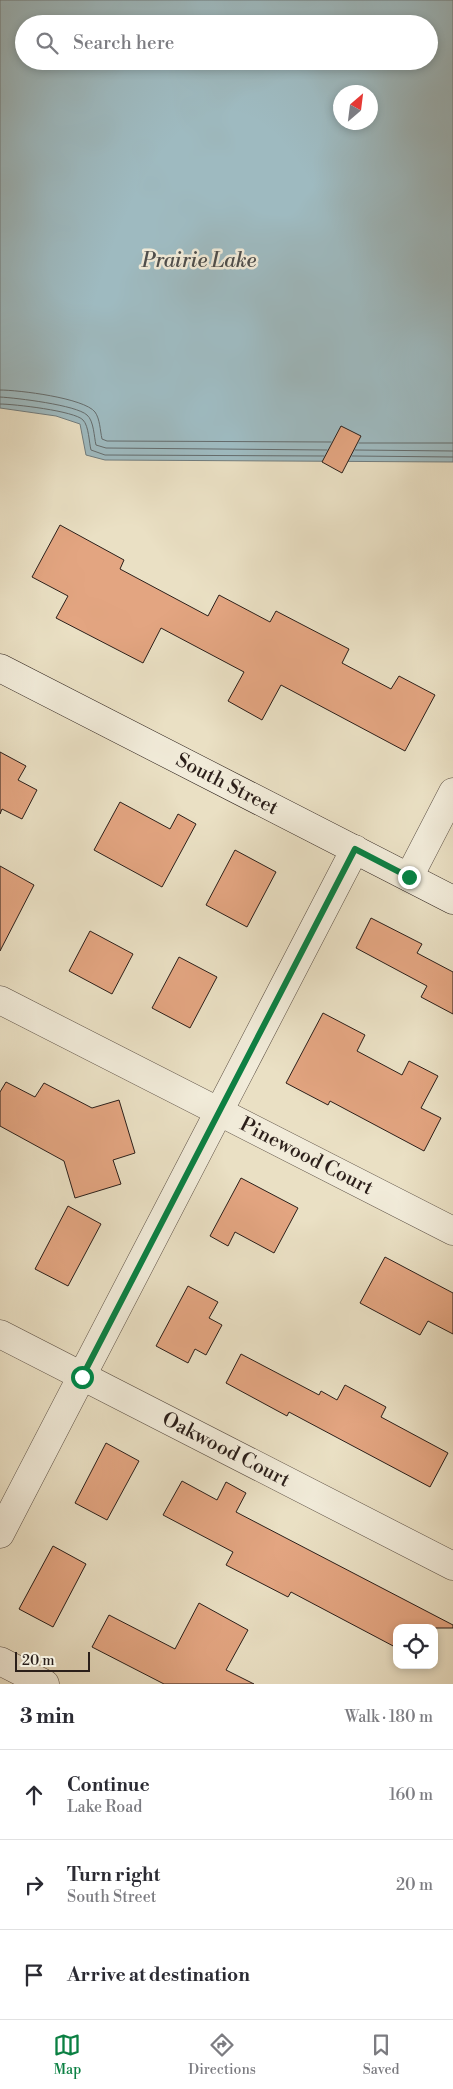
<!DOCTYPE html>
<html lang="en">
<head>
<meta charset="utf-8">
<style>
  body { margin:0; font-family:"Libre Bodoni",serif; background:#f2f2f3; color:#2b2b33 }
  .controls { position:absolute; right:15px; bottom:15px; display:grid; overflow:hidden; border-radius:10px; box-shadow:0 2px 8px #0003 }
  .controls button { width:45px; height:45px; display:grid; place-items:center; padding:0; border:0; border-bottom:1px solid #e1e1e2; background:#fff; color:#2b2b33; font:25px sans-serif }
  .compass { position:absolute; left:333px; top:85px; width:45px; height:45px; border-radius:50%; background:#fff; box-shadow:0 2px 8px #0003; rotate:28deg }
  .scale { position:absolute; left:15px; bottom:12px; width:75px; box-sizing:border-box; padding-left:5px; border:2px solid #2b1f1a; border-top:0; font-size:14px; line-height:18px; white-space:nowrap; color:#2b1f1a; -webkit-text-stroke:4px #f1ebd9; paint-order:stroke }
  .stop { position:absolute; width:15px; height:15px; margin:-11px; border:4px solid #0b8043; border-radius:50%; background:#fff }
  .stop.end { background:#0b8043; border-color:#fff; box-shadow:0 1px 5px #0008 }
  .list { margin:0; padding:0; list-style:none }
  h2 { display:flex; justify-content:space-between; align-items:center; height:65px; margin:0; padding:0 20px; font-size:21px }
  h2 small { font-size:16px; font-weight:400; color:#7c7c81 }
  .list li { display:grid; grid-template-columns:32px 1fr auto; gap:15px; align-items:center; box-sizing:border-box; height:90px; padding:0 20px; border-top:1px solid #e1e1e2 }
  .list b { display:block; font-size:19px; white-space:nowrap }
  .list p { margin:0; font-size:16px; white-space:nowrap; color:#7c7c81 }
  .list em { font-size:16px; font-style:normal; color:#7c7c81 }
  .icon { flex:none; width:28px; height:28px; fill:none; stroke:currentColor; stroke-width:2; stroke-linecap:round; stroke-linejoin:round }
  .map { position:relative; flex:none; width:453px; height:1684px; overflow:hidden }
  .search { position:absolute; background:#fff; box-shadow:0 2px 8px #0003; left:15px; right:15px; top:15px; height:55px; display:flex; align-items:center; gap:12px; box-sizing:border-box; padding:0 18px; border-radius:28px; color:#7c7c81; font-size:19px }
  .sheet { height:335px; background:#fff }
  nav { display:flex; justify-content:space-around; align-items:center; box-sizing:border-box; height:70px; border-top:1px solid #e1e1e2; background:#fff; font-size:14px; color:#7c7c81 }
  nav a { display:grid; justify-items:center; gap:2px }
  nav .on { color:#0b8043 }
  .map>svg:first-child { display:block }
</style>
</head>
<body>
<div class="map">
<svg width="453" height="1684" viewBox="0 0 453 1684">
  <rect width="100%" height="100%" fill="#eae0c4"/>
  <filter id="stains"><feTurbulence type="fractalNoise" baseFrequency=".004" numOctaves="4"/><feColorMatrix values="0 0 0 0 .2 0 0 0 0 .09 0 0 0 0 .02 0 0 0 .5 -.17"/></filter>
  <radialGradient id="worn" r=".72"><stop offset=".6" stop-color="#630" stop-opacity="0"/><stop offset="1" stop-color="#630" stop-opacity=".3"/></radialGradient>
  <path fill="#9ebac0" stroke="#707c7e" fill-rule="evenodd" d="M0 0H453V462L105 460 86 455 80 424 56 416 0 408ZM24 24H429V61H24ZM340 92H370V122H340Z"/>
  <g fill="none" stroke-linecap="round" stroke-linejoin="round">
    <g stroke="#646c6d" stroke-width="1">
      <path d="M0 390C19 390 84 398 95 412 100 419 100 430 102 439L107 441 331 442"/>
      <path d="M0 397C17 398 76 405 87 415 94 421 94 437 96 445L106 448 327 450"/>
      <path d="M0 404C14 404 75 411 83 420 89 426 89 443 91 450L105 455 324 456"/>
      <path d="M359 443H453"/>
      <path d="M355 450 453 451"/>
      <path d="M352 456 453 457"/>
    </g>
  </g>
  <g fill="#e3a581" stroke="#2b1f1a">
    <path d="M341 426 361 436 342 473 322 462Z"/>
    <path d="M60 525 124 560 120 569 208 616 219 595 270 622 276 611 349 649 342 663 391 689 399 676 435 695 405 751 281 685 262 720 228 701 244 672 161 628 143 663 56 618 68 596 32 577Z"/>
    <path d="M0 752 26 766 18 780 37 790 22 819 2 809 0 814Z"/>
    <path d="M120 802 170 829 178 814 196 824 162 887 94 850Z"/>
    <path d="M235 850 276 872 247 927 206 905Z"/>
    <path d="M0 866 34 885 0 951Z"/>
    <path d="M371 918 422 944 417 953 453 972V1014L421 997 427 986 356 948Z"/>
    <path d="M90 931 133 954 112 994 69 971Z"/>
    <path d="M179 957 217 977 190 1028 152 1008Z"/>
    <path d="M323 1013 365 1035 357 1051 402 1075 409 1061 438 1076 421 1108 441 1118 424 1151 330 1101 328 1105 286 1083Z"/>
    <path d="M6 1082 35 1097 44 1083 92 1108 119 1100 135 1153 113 1160 121 1184 75 1198 64 1161 0 1126V1092Z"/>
    <path d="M241 1178 298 1208 274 1253 235 1232 228 1246 210 1236Z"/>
    <path d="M68 1206 101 1224 68 1286 35 1269Z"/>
    <path d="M385 1257 453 1293V1334L428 1321 420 1335 360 1303Z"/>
    <path d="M188 1286 218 1302 209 1318 222 1325 206 1355 195 1349 188 1363 156 1346Z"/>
    <path d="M241 1354 319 1395 321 1391 337 1400 345 1385 386 1407 381 1417 448 1453 430 1487 289 1412 287 1416 226 1383Z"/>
    <path d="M106 1443 139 1461 107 1520 75 1503Z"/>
    <path d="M182 1481 217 1500 226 1482 246 1493 236 1512 453 1625V1628H397V1648L291 1592 288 1597 226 1565 233 1552 163 1515Z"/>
    <path d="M53 1546 86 1564 53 1627 19 1609Z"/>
    <path d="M199 1603 248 1630 226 1670 254 1684H164L92 1647 109 1615 175 1649Z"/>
  </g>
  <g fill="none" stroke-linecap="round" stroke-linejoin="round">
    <g stroke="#5b4f44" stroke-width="29">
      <g id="street">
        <path d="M409 877 453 792"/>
        <path id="s1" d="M0 1000 453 1231"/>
        <path id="s2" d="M0 1334 453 1566"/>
        <path d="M0 1534 355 849"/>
        <path d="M0 1661 45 1684"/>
      </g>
    </g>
    <g stroke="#2b1f1a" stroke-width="29">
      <g id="secondary">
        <path id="s3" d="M0 668 453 900"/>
      </g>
    </g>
    <use href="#street" stroke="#f1ebd9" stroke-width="28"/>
    <use href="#secondary" stroke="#f1ebd9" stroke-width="28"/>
  </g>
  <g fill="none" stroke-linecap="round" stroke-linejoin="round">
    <path stroke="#0b8043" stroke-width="6" d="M82 1377 355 849 409 877"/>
  </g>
  <g text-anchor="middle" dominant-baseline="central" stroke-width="5" stroke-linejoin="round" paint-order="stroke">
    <g font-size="20" fill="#2b1f1a" stroke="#f1ebd9">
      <text stroke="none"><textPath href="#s3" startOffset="255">South Street</textPath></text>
      <text stroke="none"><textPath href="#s1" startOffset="344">Pinewood Court</textPath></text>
      <text stroke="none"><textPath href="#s2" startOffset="254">Oakwood Court</textPath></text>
    </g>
    <g font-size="21" font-style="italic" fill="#4e4e4c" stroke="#f1ebd9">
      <text x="199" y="261">Prairie Lake</text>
    </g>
  </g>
  <rect width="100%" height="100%" filter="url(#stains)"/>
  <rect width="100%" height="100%" fill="url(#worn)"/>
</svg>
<div class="controls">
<button><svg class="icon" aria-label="locate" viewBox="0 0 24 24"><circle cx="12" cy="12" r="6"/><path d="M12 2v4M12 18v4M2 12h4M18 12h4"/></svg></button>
</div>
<svg class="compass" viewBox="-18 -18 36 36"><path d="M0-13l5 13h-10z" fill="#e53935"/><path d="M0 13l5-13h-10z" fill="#7c7c81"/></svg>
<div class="scale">20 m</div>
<div class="stop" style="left:82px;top:1377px"></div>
<div class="stop end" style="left:409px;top:877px"></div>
<div class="search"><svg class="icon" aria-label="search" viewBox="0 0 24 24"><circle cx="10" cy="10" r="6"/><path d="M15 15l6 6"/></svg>Search here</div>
</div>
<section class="sheet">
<h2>3 min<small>Walk · 180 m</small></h2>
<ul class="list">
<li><svg class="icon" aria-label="ahead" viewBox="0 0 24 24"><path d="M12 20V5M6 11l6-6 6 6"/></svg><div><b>Continue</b><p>Lake Road</p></div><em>160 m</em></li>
<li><svg class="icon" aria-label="right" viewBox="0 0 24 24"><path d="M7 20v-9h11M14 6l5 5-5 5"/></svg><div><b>Turn right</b><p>South Street</p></div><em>20 m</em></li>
<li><svg class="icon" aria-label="arrive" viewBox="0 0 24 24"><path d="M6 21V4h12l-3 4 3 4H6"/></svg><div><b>Arrive at destination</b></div></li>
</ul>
</section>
<nav>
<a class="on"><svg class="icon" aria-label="map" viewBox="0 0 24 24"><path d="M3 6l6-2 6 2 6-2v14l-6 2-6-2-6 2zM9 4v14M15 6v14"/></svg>Map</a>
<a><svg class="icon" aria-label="directions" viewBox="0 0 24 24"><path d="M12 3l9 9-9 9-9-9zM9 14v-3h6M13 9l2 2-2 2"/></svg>Directions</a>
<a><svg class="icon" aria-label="saved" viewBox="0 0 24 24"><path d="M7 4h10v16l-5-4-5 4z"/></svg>Saved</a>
</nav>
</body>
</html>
